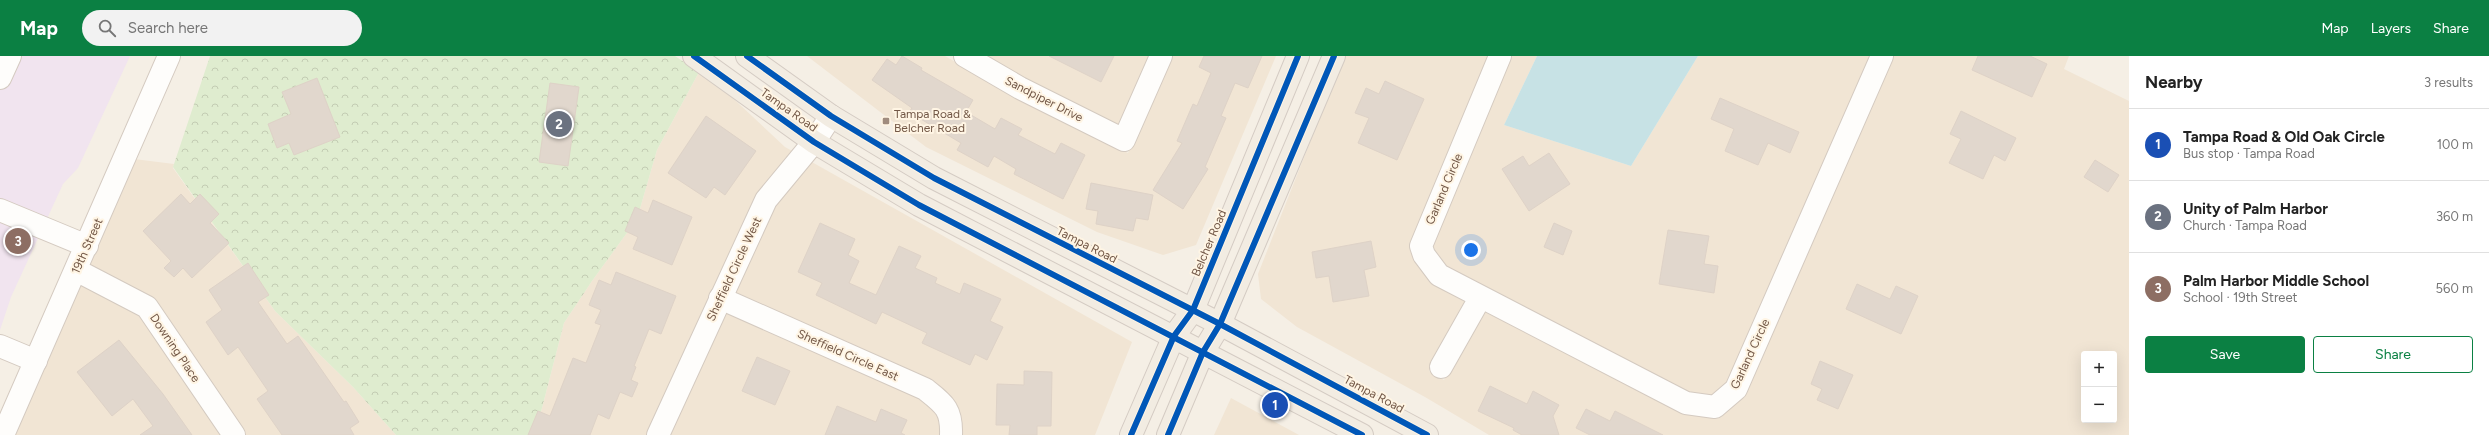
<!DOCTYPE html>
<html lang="en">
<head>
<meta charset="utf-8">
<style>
  body { margin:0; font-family:Figtree,sans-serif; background:#f2f2f2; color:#222 }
  .controls { position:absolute; right:12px; bottom:12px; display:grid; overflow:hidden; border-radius:4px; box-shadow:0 4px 16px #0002 }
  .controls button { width:36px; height:36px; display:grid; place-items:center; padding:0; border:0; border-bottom:1px solid #e0e0e0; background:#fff; color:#222; font:20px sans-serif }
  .you { position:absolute; left:1471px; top:194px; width:14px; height:14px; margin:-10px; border:3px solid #fff; border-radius:50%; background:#1a73e8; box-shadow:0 0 0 6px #1a73e833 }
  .badge { display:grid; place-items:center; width:26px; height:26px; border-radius:50%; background:#0b8043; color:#fff; font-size:13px; font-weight:700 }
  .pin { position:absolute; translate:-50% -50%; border:2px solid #fff; box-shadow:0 1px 4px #0006 }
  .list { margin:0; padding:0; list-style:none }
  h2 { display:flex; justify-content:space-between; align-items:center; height:52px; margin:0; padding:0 16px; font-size:17px }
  h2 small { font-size:13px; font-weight:400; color:#767676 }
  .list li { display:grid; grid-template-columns:26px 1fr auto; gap:12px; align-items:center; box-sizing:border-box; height:72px; padding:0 16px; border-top:1px solid #e0e0e0 }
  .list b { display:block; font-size:15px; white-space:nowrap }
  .list p { margin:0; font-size:13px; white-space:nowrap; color:#767676 }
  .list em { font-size:13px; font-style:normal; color:#767676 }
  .actions { display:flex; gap:8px; padding:12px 16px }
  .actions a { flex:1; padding:9px 0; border:1px solid #0b8043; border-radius:4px; text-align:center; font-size:14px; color:#0b8043 }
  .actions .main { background:#0b8043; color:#fff }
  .icon { flex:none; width:22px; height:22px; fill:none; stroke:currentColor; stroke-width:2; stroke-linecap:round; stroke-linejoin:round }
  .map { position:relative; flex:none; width:2129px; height:379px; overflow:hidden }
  header { display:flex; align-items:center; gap:24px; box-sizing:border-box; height:56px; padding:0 20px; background:#0b8043; color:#fff }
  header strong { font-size:19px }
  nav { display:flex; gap:22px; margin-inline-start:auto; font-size:14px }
  .search { width:280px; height:36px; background:#f2f2f2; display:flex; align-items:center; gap:10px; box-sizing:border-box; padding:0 14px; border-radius:22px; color:#767676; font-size:15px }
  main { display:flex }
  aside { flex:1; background:#fff }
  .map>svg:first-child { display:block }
</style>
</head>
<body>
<header>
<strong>Map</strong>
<div class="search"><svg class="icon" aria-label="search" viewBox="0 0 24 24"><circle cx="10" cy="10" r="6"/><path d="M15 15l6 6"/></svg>Search here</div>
<nav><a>Map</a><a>Layers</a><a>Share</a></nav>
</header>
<main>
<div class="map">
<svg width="2129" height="379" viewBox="0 0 2129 379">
  <defs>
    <pattern id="forest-crowns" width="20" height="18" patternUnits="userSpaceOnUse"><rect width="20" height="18" fill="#dfeccf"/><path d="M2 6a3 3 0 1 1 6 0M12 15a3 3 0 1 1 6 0" fill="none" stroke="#c3ccb3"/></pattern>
  </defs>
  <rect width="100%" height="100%" fill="#f5efe5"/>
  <g fill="#f1e5d4" fill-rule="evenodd">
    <path d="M807 0H945L1016 41 1128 97 1171 0H1276L1196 189 1163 199 1097 176 926 91Z"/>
    <path d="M985 0H1151L1120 71 1025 23Z"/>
    <path d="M1344 0H1490L1412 186 1434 228 1467 247 1429 315 1444 324 1483 255 1682 356 1713 361 1892 0H2069L2064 13 2129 45V379H1489L1425 341 1297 271 1261 243 1258 218ZM2084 298H2114V364H2084Z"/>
    <path d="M1510 0H1537L1504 69 1631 110 1698 0H1873L1729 327 1713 341 1690 337 1445 211 1431 189Z"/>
    <path d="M699 16 722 32 785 91 794 96 648 379H535L564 267 592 225 637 163 657 94Z"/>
    <path d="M134 103 174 108 173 112 275 255 353 331 396 379H246L155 245 88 209Z"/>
    <path d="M810 105 1132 286 1095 379H960V364L956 347 931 325 732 236 774 149Z"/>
    <path d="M80 228 141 259 222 379H13Z"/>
    <path d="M724 255 920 341 939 356 942 379H668Z"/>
    <path d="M1231 342 1299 379H1214Z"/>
  </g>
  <path fill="#f1e4ef" d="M0 0H130L78 112 63 128 11 241 0 274Z"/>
  <path fill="url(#forest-crowns)" d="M210 0H675L699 16 657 94 637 163 592 225 564 267 535 379H396L353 331 275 255 173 111Z"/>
  <path fill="#c7e2e5" d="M1537 0H1698L1631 110 1504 69Z"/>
  <g fill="#e1d7cd" stroke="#ded2c7">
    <path d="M902 0 922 12 921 14 973 44 966 56 995 73 1001 62 1022 73 1018 79 1055 98 1061 87 1085 99 1063 143 1014 118 1016 113 994 100 988 111 957 94 961 87 909 56 912 52 872 24 887 3 896 9Z"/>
    <path d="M1049 0H1114L1101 26Z"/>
    <path d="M1204 0H1262L1248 32 1235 27 1221 60 1226 62 1205 111 1208 113 1183 153 1153 134 1182 87 1177 85 1193 48 1197 50 1211 17 1199 11Z"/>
    <path d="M1978 0H2030L2047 8 2032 41 1972 14Z"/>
    <path d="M317 22 340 81 294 99 289 87 277 92 268 68 291 58 282 36Z"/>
    <path d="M1385 25 1424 43 1397 104 1358 87 1369 62 1355 57 1366 32 1379 38Z"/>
    <path d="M550 27 579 31 568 110 539 106Z"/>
    <path d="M1720 42 1799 76 1790 97 1768 87 1758 109 1725 95 1734 73 1711 63Z"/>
    <path d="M1961 55 2016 82 2005 105 1994 99 1983 123 1949 107 1961 83 1950 78Z"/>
    <path d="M706 60 756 95 725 139 714 131 706 142 668 117Z"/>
    <path d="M1549 97 1570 128 1529 155 1502 113 1523 100 1529 110Z"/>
    <path d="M2095 104 2119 119 2108 136 2084 121Z"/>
    <path d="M1091 127 1153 139 1148 164 1136 162 1133 175 1096 168 1098 155 1086 153Z"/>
    <path d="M181 138 190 148 200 138 219 158 210 167 229 187 192 222 183 212 174 221 164 212 171 205 143 175Z"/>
    <path d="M653 144 692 161 672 209 633 193 638 181 625 175 635 151 648 157Z"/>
    <path d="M820 167 855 183 848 199 859 205 849 227 876 239 899 190 921 200 915 212 937 222 935 227 960 238 964 227 1001 243 990 265 1003 271 987 304 975 298 970 309 922 287 927 277 882 256 876 268 816 239 822 227 798 216Z"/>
    <path d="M1554 167 1572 175 1563 199 1544 191Z"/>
    <path d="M1668 174 1709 180 1704 208 1718 210 1714 237 1659 228Z"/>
    <path d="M1371 185 1376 211 1364 214 1369 240 1333 246 1329 220 1316 222 1312 196Z"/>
    <path d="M248 207 269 239 258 246 287 288 298 280 344 346 346 345 359 366 350 372 354 379H282L257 343 268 335 238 291 228 299 206 266 222 254 209 234Z"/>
    <path d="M616 216 676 240 661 278 649 273 634 310 636 311 631 324 638 327 632 341 620 336 609 363 598 358 590 379H528L538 355 550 360 573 302 586 307 601 269 595 267 601 254 589 249 599 224 611 229Z"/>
    <path d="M1857 228 1890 243 1896 230 1918 240 1901 278 1846 253Z"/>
    <path d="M119 284 163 338 192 379H140L153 370 133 343 112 360 77 316Z"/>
    <path d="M757 301 790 315 775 349 742 335Z"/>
    <path d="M1820 305 1853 319 1838 353 1817 344 1822 333 1811 328Z"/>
    <path d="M1024 315 1052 316 1051 370H1037V379H1009L1010 369H996L997 328 1024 329Z"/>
    <path d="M1490 330 1527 348 1533 335 1559 349 1553 360 1559 379H1522L1513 374 1514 372 1478 355Z"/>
    <path d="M837 350 876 366 881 353 907 364 901 377 905 379H825Z"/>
    <path d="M1586 353 1610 365 1615 355 1663 379H1590L1576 372Z"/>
  </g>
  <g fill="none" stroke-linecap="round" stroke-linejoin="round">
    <g stroke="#d4cac0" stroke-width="24">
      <g id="minor">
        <path d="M965 0 1020 32 1124 84 1161 0"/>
        <path d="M1500 0 1421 190 1424 199 1439 219 1686 347 1715 351 1736 333 1882 0"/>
        <path d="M0 22 10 0"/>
        <path d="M0 154 87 190"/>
        <path d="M76 214 147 251 234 379"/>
        <path d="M720 242 925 333C944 348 952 353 951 379"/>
        <path d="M0 290 36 305"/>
        <path d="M1441 311 1480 242"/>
        <path d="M3 379 169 0"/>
        <path d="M658 379 766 144 814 86 831 60"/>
      </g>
    </g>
    <g stroke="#d4cbc3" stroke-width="24">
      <g id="major">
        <path d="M694 0 814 86 919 149 1362 379"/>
        <path d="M747 0 831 60 934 122 1220 268 1427 379"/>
        <path d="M1131 379 1174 280 1193 254 1298 0"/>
        <path d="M1168 379 1203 296 1220 268 1334 0"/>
      </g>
    </g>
    <use href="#minor" stroke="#fefdfb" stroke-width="22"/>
    <use href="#major" stroke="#f2ece2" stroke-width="22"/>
    <g stroke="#fff5e4" stroke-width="8">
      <g id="cycleway">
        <path d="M694 0 814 86 919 149 1362 379"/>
        <path d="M747 0 831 60 934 122 1220 268 1427 379"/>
        <path d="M1131 379 1174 280 1193 254 1298 0"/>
        <path d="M1168 379 1203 296 1220 268 1334 0"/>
      </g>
    </g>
    <use href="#cycleway" stroke="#0057b8" stroke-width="6"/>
  </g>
  <rect fill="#a08c7e" stroke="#fff5e4" stroke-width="1.5" x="882" y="61" width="8" height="8" rx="2"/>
  <g text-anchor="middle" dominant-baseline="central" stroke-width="4" stroke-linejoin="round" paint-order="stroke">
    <g font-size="12" fill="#725746" stroke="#fff5e4">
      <text transform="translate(1044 43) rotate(27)">Sandpiper Drive</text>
      <text transform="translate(789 54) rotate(35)">Tampa Road</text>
      <text transform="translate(1444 133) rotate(-67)">Garland Circle</text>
      <text transform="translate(1209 187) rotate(-67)">Belcher Road</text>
      <text transform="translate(1087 189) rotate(27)">Tampa Road</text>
      <text transform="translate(87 190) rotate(-66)">19th Street</text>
      <text transform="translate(734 213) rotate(-65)">Sheffield Circle West</text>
      <text transform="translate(175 292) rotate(56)">Downing Place</text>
      <text transform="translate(1750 298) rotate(-65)">Garland Circle</text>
      <text transform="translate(848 299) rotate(24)">Sheffield Circle East</text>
      <text transform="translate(1374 338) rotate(28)">Tampa Road</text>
    </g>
    <g font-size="12" fill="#725746" stroke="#fff5e4" text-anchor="start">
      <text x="894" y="58">Tampa Road &amp;<tspan x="894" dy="14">Belcher Road</tspan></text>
    </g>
  </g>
</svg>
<div class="controls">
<button>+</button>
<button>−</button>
</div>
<div class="you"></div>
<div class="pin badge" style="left:1275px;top:349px;background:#1a4fb4">1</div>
<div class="pin badge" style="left:559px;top:68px;background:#6b7280">2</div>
<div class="pin badge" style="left:18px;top:185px;background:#8d6e63">3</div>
</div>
<aside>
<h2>Nearby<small>3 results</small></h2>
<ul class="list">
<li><span class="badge" style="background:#1a4fb4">1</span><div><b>Tampa Road &amp; Old Oak Circle</b><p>Bus stop · Tampa Road</p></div><em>100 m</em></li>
<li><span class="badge" style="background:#6b7280">2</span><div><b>Unity of Palm Harbor</b><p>Church · Tampa Road</p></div><em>360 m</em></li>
<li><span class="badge" style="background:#8d6e63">3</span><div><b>Palm Harbor Middle School</b><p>School · 19th Street</p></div><em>560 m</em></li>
</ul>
<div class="actions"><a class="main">Save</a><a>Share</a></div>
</aside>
</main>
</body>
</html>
